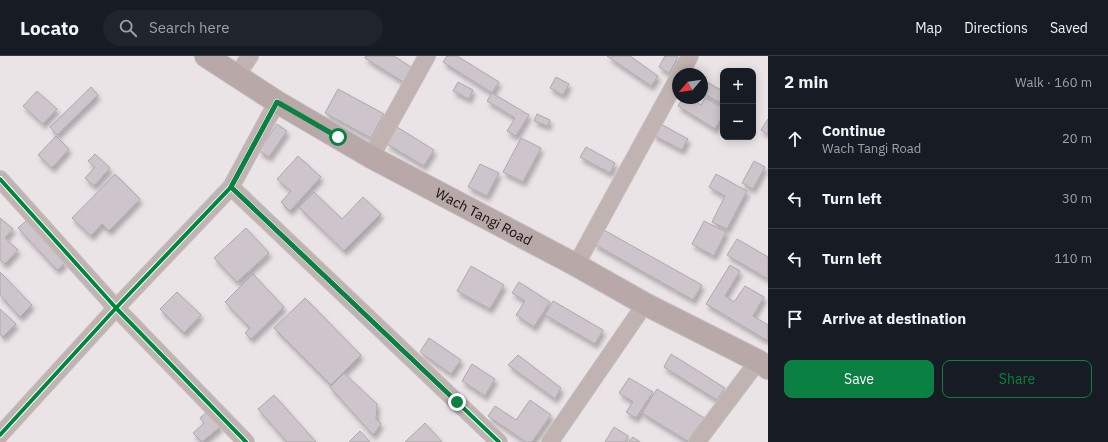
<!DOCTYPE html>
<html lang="en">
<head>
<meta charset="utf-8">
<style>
  body { margin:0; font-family:"IBM Plex Sans",sans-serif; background:#20242c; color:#f1f3f6 }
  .controls { position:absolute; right:12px; top:12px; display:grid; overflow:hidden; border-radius:8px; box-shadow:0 2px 10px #0003 }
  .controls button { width:36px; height:36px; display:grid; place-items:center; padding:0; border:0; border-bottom:1px solid #363941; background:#171b24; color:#f1f3f6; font:20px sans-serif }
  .compass { position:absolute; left:672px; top:12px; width:36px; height:36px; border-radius:50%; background:#171b24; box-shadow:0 2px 10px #0003; rotate:241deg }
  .stop { position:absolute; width:12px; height:12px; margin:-9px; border:3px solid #0b8043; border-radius:50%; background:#fff }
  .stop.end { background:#0b8043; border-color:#fff; box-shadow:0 1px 4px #0008 }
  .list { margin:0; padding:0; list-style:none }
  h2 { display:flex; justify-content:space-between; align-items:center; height:52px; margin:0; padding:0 16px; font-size:17px }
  h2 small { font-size:13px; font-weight:400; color:#9ea1a6 }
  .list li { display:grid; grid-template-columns:26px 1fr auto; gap:12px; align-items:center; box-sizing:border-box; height:60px; padding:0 16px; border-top:1px solid #363941 }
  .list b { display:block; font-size:15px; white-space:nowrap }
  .list p { margin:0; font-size:13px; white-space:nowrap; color:#9ea1a6 }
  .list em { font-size:13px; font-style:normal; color:#9ea1a6 }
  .actions { display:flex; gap:8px; padding:12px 16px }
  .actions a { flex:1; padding:9px 0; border:1px solid #0b8043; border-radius:8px; text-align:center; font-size:14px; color:#0b8043 }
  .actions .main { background:#0b8043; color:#fff }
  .icon { flex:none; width:22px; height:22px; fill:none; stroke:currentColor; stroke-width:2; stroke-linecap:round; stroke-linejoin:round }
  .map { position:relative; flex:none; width:768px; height:386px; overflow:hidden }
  header { display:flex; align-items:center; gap:24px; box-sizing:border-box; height:56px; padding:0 20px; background:#171b24; border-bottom:1px solid #363941 }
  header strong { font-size:19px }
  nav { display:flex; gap:22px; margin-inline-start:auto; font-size:14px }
  .search { width:280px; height:36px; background:#20242c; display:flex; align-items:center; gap:10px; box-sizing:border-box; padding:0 14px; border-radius:22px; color:#9ea1a6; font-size:15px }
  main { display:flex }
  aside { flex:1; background:#171b24 }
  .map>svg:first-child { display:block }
</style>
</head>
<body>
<header>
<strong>Locato</strong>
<div class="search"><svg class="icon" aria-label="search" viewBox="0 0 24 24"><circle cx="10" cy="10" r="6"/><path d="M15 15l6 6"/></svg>Search here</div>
<nav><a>Map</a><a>Directions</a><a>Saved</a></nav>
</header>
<main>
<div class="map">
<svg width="768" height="386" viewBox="0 0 768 386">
  <defs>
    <filter id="shadow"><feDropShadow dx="2.5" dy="4.5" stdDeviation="2" flood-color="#0004"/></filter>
  </defs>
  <rect width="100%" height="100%" fill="#ebe4e6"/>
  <g fill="#cec5cc" stroke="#ada9ab" filter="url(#shadow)">
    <path d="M366 0H394L414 13 405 27 365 2Z"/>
    <path d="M447 0H457L499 26 492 37 443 6Z"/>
    <path d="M607 0H630L658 20 651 30Z"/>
    <path d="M665 0H676L678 1 669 17 659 11Z"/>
    <path d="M556 21 569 28 563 39 550 32Z"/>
    <path d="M703 24 723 35V48L702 37Z"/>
    <path d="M458 26 473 34 469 43 453 35Z"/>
    <path d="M91 31 98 39 57 79 50 71Z"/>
    <path d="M338 33 384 58 371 82 325 57Z"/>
    <path d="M37 35 57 53 43 68 23 50Z"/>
    <path d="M492 37 529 59 516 80 507 75 515 62 487 45Z"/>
    <path d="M683 42H691L701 49 705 42 723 52V60L715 73 678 50Z"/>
    <path d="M537 58 550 64 548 70 534 65Z"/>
    <path d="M768 63V78L761 74Z"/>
    <path d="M659 67 688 83 682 94 653 79Z"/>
    <path d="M277 68 287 75 269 101 259 95Z"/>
    <path d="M397 71 434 94 424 110 387 88Z"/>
    <path d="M56 80 69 93 52 112 38 99Z"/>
    <path d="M521 82 541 92 523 126 503 116Z"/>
    <path d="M586 91 615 107 610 117 580 101Z"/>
    <path d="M95 98 110 112 94 130 85 122 95 111 88 105Z"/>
    <path d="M298 100 321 121 290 155 281 146 291 135 277 123Z"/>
    <path d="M754 105 765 111 753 133 742 127Z"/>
    <path d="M480 108 499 117 487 140 468 131Z"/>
    <path d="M115 118 140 143 109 175 102 168 91 180 72 162Z"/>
    <path d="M716 118 747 135 727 173 712 166 725 140 709 131Z"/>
    <path d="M314 136 342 163 363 141 381 158 344 195 299 151Z"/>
    <path d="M0 162 13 173 5 182 18 194 5 208 0 204Z"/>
    <path d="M26 165 65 207 57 214 18 172Z"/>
    <path d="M704 165 726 176 714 200 692 188Z"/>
    <path d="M246 172 269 197 237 226 214 202Z"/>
    <path d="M602 173 702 229 693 244 594 188Z"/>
    <path d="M737 183 768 201V223L727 199Z"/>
    <path d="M730 209 740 215 725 240 734 246 745 230 764 241 753 260 768 269V285L706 248Z"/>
    <path d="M471 210 504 229 490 253 457 235Z"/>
    <path d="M0 216 32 249 20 261 0 239Z"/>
    <path d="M253 218 284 251 251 283 245 277 250 272 225 246Z"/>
    <path d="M519 226 550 246 534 271 516 259 525 245 512 237Z"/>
    <path d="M177 236 201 259 184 277 160 253Z"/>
    <path d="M305 242 361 299 331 329 274 272Z"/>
    <path d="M553 245 603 274 595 288 545 259Z"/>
    <path d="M0 253 16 268 3 281 0 278Z"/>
    <path d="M429 282 461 304 451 318 420 296Z"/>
    <path d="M671 298 725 332 717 344 664 311Z"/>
    <path d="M518 299 561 332 555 343 508 309Z"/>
    <path d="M472 308 495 323 485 340 462 325Z"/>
    <path d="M344 317 377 348 376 363 381 368 373 379 330 331Z"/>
    <path d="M629 322 653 336 636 362 626 356 633 346 619 337Z"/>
    <path d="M657 333 706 363 691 386H689L642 357Z"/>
    <path d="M274 339 316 386H287L258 353Z"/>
    <path d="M530 344 551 359 532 386H526L488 360 495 350 516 364Z"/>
    <path d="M208 355 221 370 202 386 193 377 204 367 200 362Z"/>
    <path d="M425 367 442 386H405Z"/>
    <path d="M614 371 628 380 625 386H605Z"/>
    <path d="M360 375 370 386H349Z"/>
    <path d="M633 381 640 386H629Z"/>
  </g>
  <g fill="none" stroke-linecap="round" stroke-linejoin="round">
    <g stroke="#c4bfc1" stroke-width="18">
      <g id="minor">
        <path d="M680 18 690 0"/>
        <path d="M237 19 250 0"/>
        <path d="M371 101 427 0"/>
        <path d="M0 123 116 252 246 386"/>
        <path d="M231 131 499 386"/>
        <path d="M576 209 678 22"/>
        <path d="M0 379 116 252 231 131 277 46"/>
        <path d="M550 386 645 248"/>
        <path d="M697 386 758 305"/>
      </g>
    </g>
    <g stroke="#c4bfc1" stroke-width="24">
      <g id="secondary">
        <path id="s1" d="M206 0 277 46 371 101 576 209 645 248 758 305 768 312"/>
      </g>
    </g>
    <use href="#minor" stroke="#c0b3b2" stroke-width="16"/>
    <use href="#secondary" stroke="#b8a8a8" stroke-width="22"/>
    <g stroke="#fff" stroke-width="6">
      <g id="cycleway">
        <path d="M0 123 116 252 246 386"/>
        <path d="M231 131 499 386"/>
        <path d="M0 379 116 252 231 131 277 46"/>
      </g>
    </g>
    <use href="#cycleway" stroke="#00873e" stroke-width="4"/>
  </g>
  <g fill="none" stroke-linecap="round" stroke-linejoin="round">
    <path stroke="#0b8043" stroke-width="5" d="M338 81 277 46 231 131 457 346"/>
  </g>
  <g text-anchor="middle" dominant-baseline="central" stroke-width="3" stroke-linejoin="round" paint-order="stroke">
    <g font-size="14" fill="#161213" stroke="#fff">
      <text stroke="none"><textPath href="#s1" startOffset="321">Wach Tangi Road</textPath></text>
    </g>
  </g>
</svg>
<div class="controls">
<button>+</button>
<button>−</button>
</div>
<svg class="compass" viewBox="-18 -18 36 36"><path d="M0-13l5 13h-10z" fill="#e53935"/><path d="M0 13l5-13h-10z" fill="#9ea1a6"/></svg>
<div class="stop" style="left:338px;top:81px"></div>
<div class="stop end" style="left:457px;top:346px"></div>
</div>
<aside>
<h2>2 min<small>Walk · 160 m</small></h2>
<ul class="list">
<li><svg class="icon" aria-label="ahead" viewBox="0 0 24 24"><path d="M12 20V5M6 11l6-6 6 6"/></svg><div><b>Continue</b><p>Wach Tangi Road</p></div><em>20 m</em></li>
<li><svg class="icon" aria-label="left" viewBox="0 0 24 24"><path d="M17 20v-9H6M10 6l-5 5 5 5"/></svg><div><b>Turn left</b></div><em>30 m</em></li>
<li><svg class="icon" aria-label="left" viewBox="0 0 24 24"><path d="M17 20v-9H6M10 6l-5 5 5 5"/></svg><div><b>Turn left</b></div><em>110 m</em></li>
<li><svg class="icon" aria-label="arrive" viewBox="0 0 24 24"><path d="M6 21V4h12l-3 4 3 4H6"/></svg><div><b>Arrive at destination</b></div></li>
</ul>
<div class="actions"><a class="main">Save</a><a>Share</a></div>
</aside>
</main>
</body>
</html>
